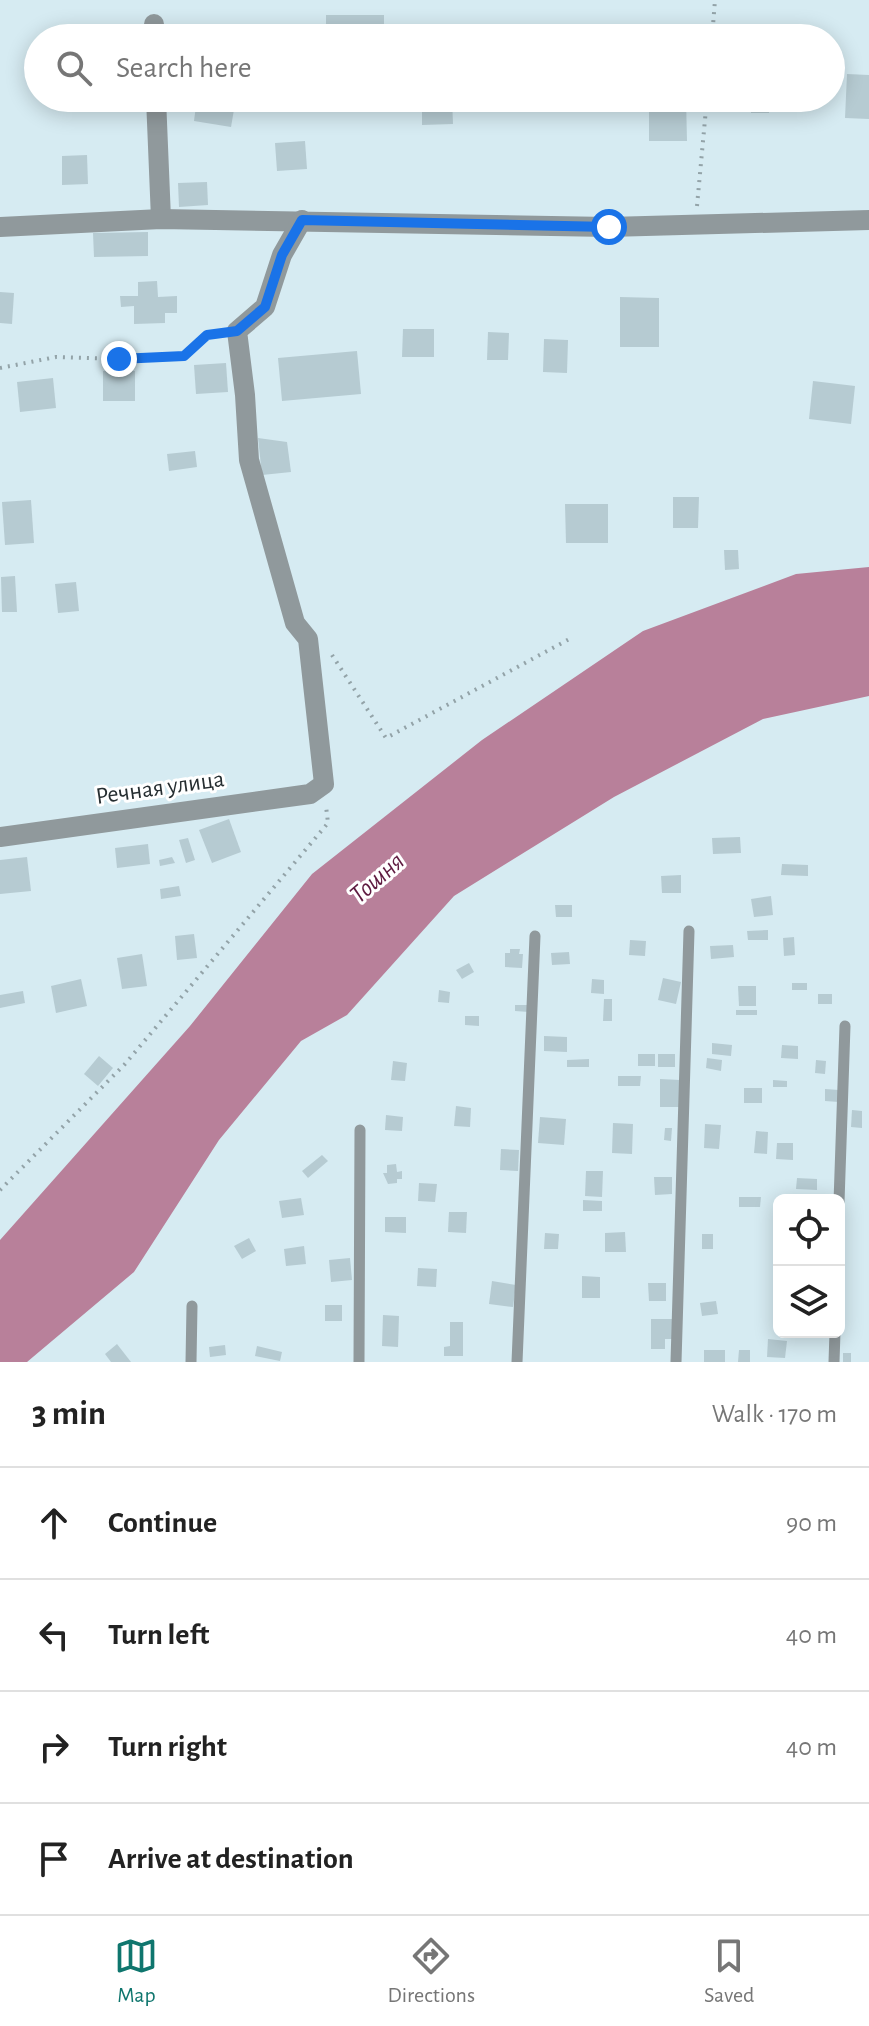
<!DOCTYPE html>
<html lang="en">
<head>
<meta charset="utf-8">
<style>
  body { margin:0; font-family:"Alegreya Sans",sans-serif; background:#f2f2f2; color:#222 }
  .controls { position:absolute; right:24px; bottom:24px; display:grid; overflow:hidden; border-radius:12px; box-shadow:0 4px 20px #0003 }
  .controls button { width:72px; height:72px; display:grid; place-items:center; padding:0; border:0; border-bottom:2px solid #e0e0e0; background:#fff; color:#222; font:40px sans-serif }
  .stop { position:absolute; width:24px; height:24px; margin:-18px; border:6px solid #1a73e8; border-radius:50%; background:#fff }
  .stop.end { background:#1a73e8; border-color:#fff; box-shadow:0 2px 8px #0008 }
  .list { margin:0; padding:0; list-style:none }
  h2 { display:flex; justify-content:space-between; align-items:center; height:104px; margin:0; padding:0 32px; font-size:34px }
  h2 small { font-size:26px; font-weight:400; color:#767676 }
  .list li { display:grid; grid-template-columns:52px 1fr auto; gap:24px; align-items:center; box-sizing:border-box; height:112px; padding:0 32px; border-top:2px solid #e0e0e0 }
  .list b { display:block; font-size:30px; white-space:nowrap }
  .list em { font-size:26px; font-style:normal; color:#767676 }
  .icon { flex:none; width:44px; height:44px; fill:none; stroke:currentColor; stroke-width:2; stroke-linecap:round; stroke-linejoin:round }
  .map { position:relative; flex:none; width:869px; height:1362px; overflow:hidden }
  .search { position:absolute; background:#fff; box-shadow:0 4px 20px #0003; left:24px; right:24px; top:24px; height:88px; display:flex; align-items:center; gap:20px; box-sizing:border-box; padding:0 28px; border-radius:44px; color:#767676; font-size:30px }
  .sheet { height:552px; background:#fff }
  nav { display:flex; justify-content:space-around; align-items:center; box-sizing:border-box; height:112px; border-top:2px solid #e0e0e0; background:#fff; font-size:22px; color:#767676 }
  nav a { display:grid; justify-items:center; gap:4px }
  nav .on { color:#0f766e }
  .map>svg:first-child { display:block }
</style>
</head>
<body>
<div class="map">
<svg width="869" height="1362" viewBox="0 0 869 1362">
  <rect width="100%" height="100%" fill="#d6ebf2"/>
  <path fill="#b8809a" d="M869 567V696L763 719 614 797 454 896 347 1015 301 1041 219 1140 134 1272 27 1362H0V1240L190 1026 312 874 482 740 643 631 796 574Z"/>
  <g fill="#b6cbd2">
    <path d="M326 15H384V37L326 38Z"/>
    <path d="M847 74 869 75V119L845 118Z"/>
    <path d="M197 98H236L231 127 194 121Z"/>
    <path d="M422 98H452L453 124 422 125Z"/>
    <path d="M649 98H686L687 141H649Z"/>
    <rect x="751" y="98" width="18" height="15"/>
    <path d="M305 141 307 169 277 171 275 143Z"/>
    <path d="M87 155 88 184 62 185V156Z"/>
    <path d="M207 182 208 205 179 207 178 183Z"/>
    <path d="M148 232V256L94 257 93 233Z"/>
    <path d="M157 281 158 297 177 296V313H165V323L134 324V306L121 307 120 296H138V282Z"/>
    <path d="M0 292 14 293 12 324 0 323Z"/>
    <path d="M620 297 659 298V347H620Z"/>
    <path d="M403 329H434V357H402Z"/>
    <path d="M488 332 509 333 508 360H487Z"/>
    <path d="M544 339 568 340 567 373 543 372Z"/>
    <path d="M357 351 361 394 282 401 278 358Z"/>
    <path d="M226 363 228 392 196 394 194 365Z"/>
    <rect x="103" y="371" width="32" height="30"/>
    <path d="M53 378 56 408 20 412 17 382Z"/>
    <path d="M813 381 855 386 851 424 809 419Z"/>
    <path d="M258 438 287 442 291 472 262 475Z"/>
    <path d="M195 451 197 467 169 471 167 454Z"/>
    <path d="M673 497H699L698 528H673Z"/>
    <path d="M31 500 34 543 5 545 2 502Z"/>
    <path d="M565 504H608V543H566Z"/>
    <path d="M724 550H738L739 569 725 570Z"/>
    <path d="M15 576 17 612H2L1 577Z"/>
    <path d="M76 582 79 611 58 613 55 584Z"/>
    <path d="M229 819 241 852 212 863 199 830Z"/>
    <path d="M740 837 741 853 713 854 712 838Z"/>
    <path d="M188 838 195 860 186 863 179 840Z"/>
    <path d="M148 844 150 864 117 868 115 848Z"/>
    <path d="M27 857 31 891 0 894V860Z"/>
    <path d="M172 857 175 863 160 866 159 860Z"/>
    <path d="M782 864 808 865V876L781 875Z"/>
    <path d="M681 875V893H662L661 876Z"/>
    <path d="M179 886 181 896 161 899 160 889Z"/>
    <path d="M771 896 773 915 754 917 751 899Z"/>
    <path d="M555 905H572V917H556Z"/>
    <path d="M768 930V940H748L747 931Z"/>
    <path d="M194 934 197 958 177 960 175 936Z"/>
    <path d="M794 937 795 955 784 956 783 938Z"/>
    <path d="M630 940 646 941 645 956 629 955Z"/>
    <path d="M733 945 734 957 711 959 710 946Z"/>
    <path d="M510 949H520L519 954H523L522 968 505 967V953H510Z"/>
    <path d="M569 952 570 964 552 965 551 953Z"/>
    <path d="M142 954 147 986 122 989 117 958Z"/>
    <path d="M469 963 474 972 462 979 456 970Z"/>
    <path d="M663 978 681 982 676 1004 658 1000Z"/>
    <path d="M81 979 87 1006 56 1013 51 986Z"/>
    <path d="M592 979 604 980V994L591 993Z"/>
    <rect x="792" y="983" width="15" height="7"/>
    <path d="M738 986H756V1006H739Z"/>
    <path d="M439 990 450 992 449 1003 438 1002Z"/>
    <path d="M23 991 25 1003 0 1008V995Z"/>
    <rect x="818" y="994" width="14" height="10"/>
    <path d="M604 999H612V1021H603Z"/>
    <path d="M515 1005H529V1012L515 1011Z"/>
    <rect x="736" y="1010" width="21" height="5"/>
    <path d="M465 1016H479V1026L465 1025Z"/>
    <path d="M544 1036 567 1037V1052L544 1051Z"/>
    <path d="M712 1043 732 1045 731 1056 712 1054Z"/>
    <path d="M782 1045 798 1046V1059L781 1058Z"/>
    <rect x="638" y="1054" width="17" height="12"/>
    <rect x="658" y="1054" width="17" height="13"/>
    <path d="M99 1056 113 1068 98 1086 84 1074Z"/>
    <path d="M707 1058 722 1060 721 1071 706 1068Z"/>
    <path d="M589 1059V1067H567V1060Z"/>
    <path d="M816 1060 826 1061 825 1074 815 1073Z"/>
    <path d="M393 1061 407 1063 405 1081 391 1080Z"/>
    <path d="M618 1076H641L640 1086H618Z"/>
    <path d="M660 1079 680 1080 679 1107H660Z"/>
    <path d="M773 1080 787 1081V1087H773Z"/>
    <rect x="744" y="1088" width="18" height="15"/>
    <path d="M825 1089 839 1090V1102L825 1101Z"/>
    <path d="M456 1106 471 1108 470 1127 454 1126Z"/>
    <path d="M852 1110 862 1111V1128L851 1127Z"/>
    <path d="M386 1115 403 1117 402 1131 385 1130Z"/>
    <path d="M540 1117 566 1119 564 1145 538 1143Z"/>
    <path d="M613 1123 633 1124 632 1154 612 1153Z"/>
    <path d="M705 1124 721 1125 719 1149 704 1148Z"/>
    <path d="M665 1128H672L671 1141 664 1140Z"/>
    <path d="M756 1131 768 1132 767 1154 754 1153Z"/>
    <path d="M777 1143H793V1160L776 1159Z"/>
    <path d="M501 1149 519 1150 518 1171 500 1170Z"/>
    <path d="M322 1155 328 1161 308 1178 302 1171Z"/>
    <path d="M396 1164 397 1172 402 1171V1179H397V1183L388 1184 383 1173H387V1165Z"/>
    <path d="M586 1171H603L602 1197 585 1196Z"/>
    <path d="M654 1177H672V1194L655 1195Z"/>
    <path d="M797 1178 817 1179V1190L796 1189Z"/>
    <path d="M419 1183 437 1184 435 1202 418 1201Z"/>
    <path d="M818 1194 834 1195V1200H818Z"/>
    <path d="M739 1197H761L760 1207H739Z"/>
    <path d="M301 1198 304 1215 282 1218 279 1201Z"/>
    <path d="M583 1200 602 1201V1211H583Z"/>
    <path d="M449 1212H467L466 1233 448 1232Z"/>
    <path d="M385 1217H406V1233L385 1232Z"/>
    <path d="M625 1232 626 1252H605V1233Z"/>
    <path d="M545 1233 559 1234 558 1249H544Z"/>
    <rect x="702" y="1234" width="11" height="15"/>
    <path d="M249 1238 256 1251 242 1259 234 1246Z"/>
    <path d="M774 1241H779V1258H773Z"/>
    <path d="M304 1246 306 1264 286 1266 284 1249Z"/>
    <path d="M350 1258 352 1280 331 1282 329 1260Z"/>
    <path d="M418 1268 437 1269 436 1287 417 1286Z"/>
    <path d="M582 1276 600 1277V1298H582Z"/>
    <path d="M492 1281 516 1285 513 1307 489 1304Z"/>
    <path d="M648 1283H666V1301H649Z"/>
    <path d="M716 1301 718 1314 702 1316 700 1303Z"/>
    <rect x="325" y="1305" width="17" height="16"/>
    <path d="M383 1315 399 1316 398 1347 382 1346Z"/>
    <path d="M651 1319H674V1339H665V1349H651Z"/>
    <path d="M450 1322H463V1356H444V1347L450 1346Z"/>
    <path d="M768 1339 787 1341 785 1358 767 1357Z"/>
    <path d="M117 1344 131 1362H111L105 1354Z"/>
    <path d="M225 1345 226 1355 210 1357 209 1347Z"/>
    <path d="M257 1346 282 1352 280 1361 255 1356Z"/>
    <rect x="704" y="1350" width="21" height="12"/>
    <path d="M739 1350H750V1362H738Z"/>
    <rect x="843" y="1353" width="8" height="9"/>
  </g>
  <g fill="none" stroke-linecap="round" stroke-linejoin="round">
    <g stroke="#93a3a8" stroke-width="4" stroke-dasharray="2 6" stroke-linecap="butt">
      <path d="M712 38 715 0"/>
      <path d="M697 206 707 98"/>
      <path d="M0 368 56 357 119 359 184 356 207 335 219 333"/>
      <path d="M332 655 386 738 573 637"/>
      <path d="M0 1190 125 1064 328 823 326 806"/>
    </g>
    <g stroke="#90999c" stroke-width="11">
      <path d="M839 1202 845 1026"/>
      <path d="M191 1362 192 1306"/>
      <path d="M359 1362 360 1130"/>
      <path d="M517 1362 535 936"/>
      <path d="M676 1362 689 931"/>
      <path d="M834 1362 835 1332"/>
    </g>
    <g stroke="#90999c" stroke-width="20">
      <path d="M154 24V38"/>
      <path d="M156 98 161 219"/>
      <path d="M0 227 161 219 609 227 869 220"/>
      <path d="M0 837 310 794 324 784 308 639 295 623 249 460 245 395 237 331 265 307 282 255 302 220"/>
    </g>
  </g>
  <g fill="none" stroke-linecap="round" stroke-linejoin="round">
    <path stroke="#1a73e8" stroke-width="10" d="M119 359 184 356 207 335 237 331 265 307 282 255 302 220 609 227"/>
  </g>
  <g text-anchor="middle" dominant-baseline="central" stroke-width="6" stroke-linejoin="round" paint-order="stroke">
    <g font-size="24" fill="#262e31" stroke="#fff">
      <text transform="translate(160 788) rotate(-8)">Речная улица</text>
    </g>
    <g font-size="26" font-style="italic" fill="#5f1b41" stroke="#fff">
      <text transform="translate(377 878) rotate(-41)">Тошня</text>
    </g>
  </g>
</svg>
<div class="controls">
<button><svg class="icon" aria-label="locate" viewBox="0 0 24 24"><circle cx="12" cy="12" r="6"/><path d="M12 2v4M12 18v4M2 12h4M18 12h4"/></svg></button>
<button><svg class="icon" aria-label="layers" viewBox="0 0 24 24"><path d="M12 4l9 5-9 5-9-5zM3 14l9 5 9-5"/></svg></button>
</div>
<div class="stop" style="left:609px;top:227px"></div>
<div class="stop end" style="left:119px;top:359px"></div>
<div class="search"><svg class="icon" aria-label="search" viewBox="0 0 24 24"><circle cx="10" cy="10" r="6"/><path d="M15 15l6 6"/></svg>Search here</div>
</div>
<section class="sheet">
<h2>3 min<small>Walk · 170 m</small></h2>
<ul class="list">
<li><svg class="icon" aria-label="ahead" viewBox="0 0 24 24"><path d="M12 20V5M6 11l6-6 6 6"/></svg><div><b>Continue</b></div><em>90 m</em></li>
<li><svg class="icon" aria-label="left" viewBox="0 0 24 24"><path d="M17 20v-9H6M10 6l-5 5 5 5"/></svg><div><b>Turn left</b></div><em>40 m</em></li>
<li><svg class="icon" aria-label="right" viewBox="0 0 24 24"><path d="M7 20v-9h11M14 6l5 5-5 5"/></svg><div><b>Turn right</b></div><em>40 m</em></li>
<li><svg class="icon" aria-label="arrive" viewBox="0 0 24 24"><path d="M6 21V4h12l-3 4 3 4H6"/></svg><div><b>Arrive at destination</b></div></li>
</ul>
</section>
<nav>
<a class="on"><svg class="icon" aria-label="map" viewBox="0 0 24 24"><path d="M3 6l6-2 6 2 6-2v14l-6 2-6-2-6 2zM9 4v14M15 6v14"/></svg>Map</a>
<a><svg class="icon" aria-label="directions" viewBox="0 0 24 24"><path d="M12 3l9 9-9 9-9-9zM9 14v-3h6M13 9l2 2-2 2"/></svg>Directions</a>
<a><svg class="icon" aria-label="saved" viewBox="0 0 24 24"><path d="M7 4h10v16l-5-4-5 4z"/></svg>Saved</a>
</nav>
</body>
</html>
